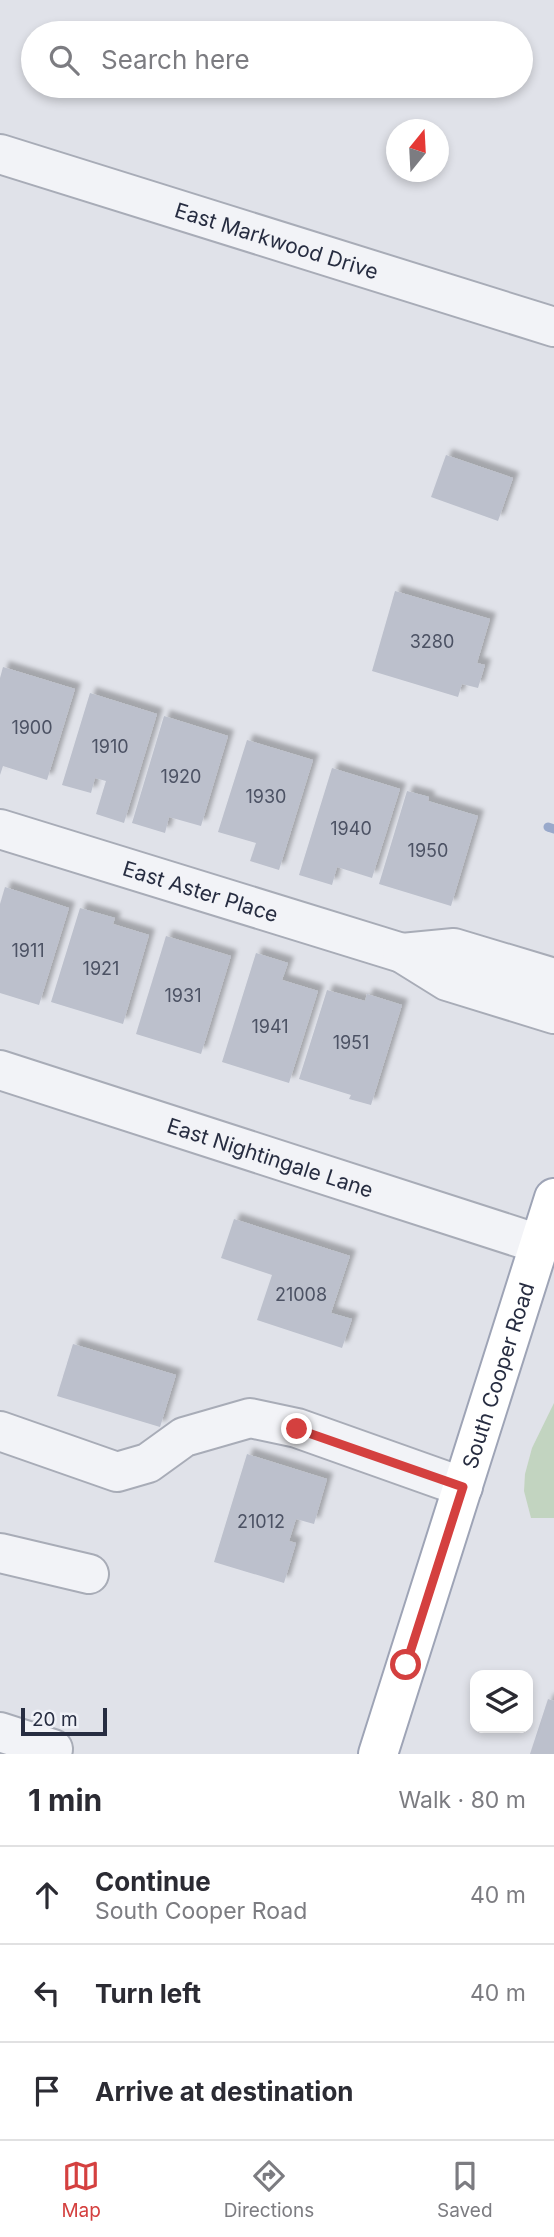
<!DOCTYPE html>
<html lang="en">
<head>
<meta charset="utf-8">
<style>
  body { margin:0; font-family:Inter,sans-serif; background:#f7f7f7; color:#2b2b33 }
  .controls { position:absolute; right:21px; bottom:21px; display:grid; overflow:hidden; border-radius:14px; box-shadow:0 4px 10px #0003 }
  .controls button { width:63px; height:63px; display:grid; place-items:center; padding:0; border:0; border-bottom:2px solid #e1e1e2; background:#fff; color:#2b2b33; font:35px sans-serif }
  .compass { position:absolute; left:386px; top:119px; width:63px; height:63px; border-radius:50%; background:#fff; box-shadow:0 4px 10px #0003; rotate:18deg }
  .scale { position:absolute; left:21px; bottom:18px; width:86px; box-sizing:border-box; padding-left:7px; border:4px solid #272d41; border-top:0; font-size:19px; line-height:24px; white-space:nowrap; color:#272d41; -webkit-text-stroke:5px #eff1f7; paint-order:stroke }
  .stop { position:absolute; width:21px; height:21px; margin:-16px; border:5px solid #d4403f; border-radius:50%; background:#fff }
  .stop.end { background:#d4403f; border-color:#fff; box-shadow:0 2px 7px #0008 }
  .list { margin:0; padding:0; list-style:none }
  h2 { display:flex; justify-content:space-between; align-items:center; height:91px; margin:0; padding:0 28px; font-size:30px }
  h2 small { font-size:23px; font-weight:400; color:#7c7c81 }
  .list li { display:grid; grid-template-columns:46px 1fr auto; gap:21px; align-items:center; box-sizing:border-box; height:98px; padding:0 28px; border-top:2px solid #e1e1e2 }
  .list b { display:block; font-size:26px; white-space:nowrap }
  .list p { margin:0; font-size:23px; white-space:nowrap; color:#7c7c81 }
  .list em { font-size:23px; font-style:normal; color:#7c7c81 }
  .icon { flex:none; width:38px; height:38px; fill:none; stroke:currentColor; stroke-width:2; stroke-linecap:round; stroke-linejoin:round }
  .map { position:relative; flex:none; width:554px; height:1754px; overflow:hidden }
  .search { position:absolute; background:#fff; box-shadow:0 4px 10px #0003; left:21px; right:21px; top:21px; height:77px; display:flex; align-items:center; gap:18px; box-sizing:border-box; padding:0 24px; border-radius:38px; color:#7c7c81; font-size:26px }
  .sheet { height:385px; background:#fff }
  nav { display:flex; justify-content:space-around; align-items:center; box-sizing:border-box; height:98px; border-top:2px solid #e1e1e2; background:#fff; font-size:19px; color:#7c7c81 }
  nav a { display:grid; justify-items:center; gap:4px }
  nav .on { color:#d4403f }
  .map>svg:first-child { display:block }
</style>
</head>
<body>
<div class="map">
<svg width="554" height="1754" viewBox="0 0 554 1754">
  <defs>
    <filter id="shadow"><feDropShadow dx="6" dy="-6" stdDeviation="2" flood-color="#0004"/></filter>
  </defs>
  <rect width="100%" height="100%" fill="#e0e2e9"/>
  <path fill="#c2d4c0" d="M554 1403V1518H531L524 1491 525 1474 532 1448Z"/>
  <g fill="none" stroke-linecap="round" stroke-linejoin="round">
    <path stroke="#99a9cb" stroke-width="9" d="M548 827 554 829"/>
  </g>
  <g fill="#bcc0cc" filter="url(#shadow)">
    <path d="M446 455 513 478 498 521 431 497Z"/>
    <path d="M395 591 490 619 477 663 485 665 478 688 462 684 458 697 372 671Z"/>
    <path d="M3 667 75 689 47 780 3 766 0 775V678Z"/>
    <path d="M90 693 157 714 124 823 96 814 106 781 95 778 91 793 62 785Z"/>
    <path d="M164 716 228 736 201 826 169 817 165 833 132 823Z"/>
    <path d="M247 740 313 760 279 870 250 861 256 843 218 832Z"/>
    <path d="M332 768 400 789 372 878 337 867 332 885 299 875Z"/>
    <path d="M407 791 429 797 428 801 478 816 451 906 379 884Z"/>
    <path d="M5 887 69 908 39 1005 0 993V904Z"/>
    <path d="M80 908 115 918 113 924 149 935 123 1024 51 1002Z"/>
    <path d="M166 936 231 956 201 1054 136 1034Z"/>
    <path d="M256 953 288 963 282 980 318 991 289 1083 222 1062Z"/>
    <path d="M327 990 365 1001 367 994 402 1005 371 1105 349 1099 351 1095 299 1079Z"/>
    <path d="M234 1219 350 1256 331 1313 352 1319 342 1348 257 1320 272 1275 221 1258Z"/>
    <path d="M73 1344 176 1375 160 1427 57 1396Z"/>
    <path d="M247 1454 327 1479 314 1524 296 1519 289 1541 296 1543 284 1583 214 1562Z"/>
    <path d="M548 1699 554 1701V1754H530Z"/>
  </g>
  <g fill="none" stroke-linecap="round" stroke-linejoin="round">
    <g stroke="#a8acb7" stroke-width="42">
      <g id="minor">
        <path id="s1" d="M0 154 554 327"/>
        <path id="s2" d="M0 829 402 953 447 981 554 1014"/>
        <path d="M402 953 454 948 554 978"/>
        <path id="s3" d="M0 1070 539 1244"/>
        <path d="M0 1431 117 1472 148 1463 184 1437 250 1418 297 1428 463 1487"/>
        <path d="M0 1553 89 1574"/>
        <path d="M0 1732 53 1749"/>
      </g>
    </g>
    <g stroke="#9ea4b6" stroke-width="42">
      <g id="major">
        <path id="s4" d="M378 1754 554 1198"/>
      </g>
    </g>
    <use href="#minor" stroke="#f2f3f7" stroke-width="38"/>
    <use href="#major" stroke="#fff" stroke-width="38"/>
  </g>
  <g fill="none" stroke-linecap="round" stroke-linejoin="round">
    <path stroke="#d4403f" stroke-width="9" d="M297 1429 463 1487 406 1665"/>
  </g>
  <g text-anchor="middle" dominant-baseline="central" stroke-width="6" stroke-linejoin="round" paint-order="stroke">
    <g font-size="18" fill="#4c5264">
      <text x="432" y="641">3280</text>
      <text x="32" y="727">1900</text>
      <text x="110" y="746">1910</text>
      <text x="181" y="776">1920</text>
      <text x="266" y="796">1930</text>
      <text x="351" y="828">1940</text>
      <text x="428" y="850">1950</text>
      <text x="28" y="950">1911</text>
      <text x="101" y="968">1921</text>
      <text x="183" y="995">1931</text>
      <text x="270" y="1026">1941</text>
      <text x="351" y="1042">1951</text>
      <text x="301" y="1294">21008</text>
      <text x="261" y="1521">21012</text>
    </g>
    <g font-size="21" fill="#272d41" stroke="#eff1f7">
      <text stroke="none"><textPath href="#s1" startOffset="290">East Markwood Drive</textPath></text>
      <text stroke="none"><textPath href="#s2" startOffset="210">East Aster Place</textPath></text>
      <text stroke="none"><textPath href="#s3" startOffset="284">East Nightingale Lane</textPath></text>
      <text stroke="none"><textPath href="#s4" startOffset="397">South Cooper Road</textPath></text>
    </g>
  </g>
</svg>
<div class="controls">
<button><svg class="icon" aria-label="layers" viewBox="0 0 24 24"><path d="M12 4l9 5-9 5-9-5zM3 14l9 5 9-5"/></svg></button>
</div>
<svg class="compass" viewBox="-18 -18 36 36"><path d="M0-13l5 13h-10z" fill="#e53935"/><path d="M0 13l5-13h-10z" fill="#7c7c81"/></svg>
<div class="scale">20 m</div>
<div class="stop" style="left:406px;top:1665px"></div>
<div class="stop end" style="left:297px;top:1429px"></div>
<div class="search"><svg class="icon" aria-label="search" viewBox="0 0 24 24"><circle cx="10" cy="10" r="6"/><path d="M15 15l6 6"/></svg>Search here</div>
</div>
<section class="sheet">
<h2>1 min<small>Walk · 80 m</small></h2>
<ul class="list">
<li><svg class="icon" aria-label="ahead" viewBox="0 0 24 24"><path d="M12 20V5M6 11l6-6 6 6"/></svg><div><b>Continue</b><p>South Cooper Road</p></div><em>40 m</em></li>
<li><svg class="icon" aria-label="left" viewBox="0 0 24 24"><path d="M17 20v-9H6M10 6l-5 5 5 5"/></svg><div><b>Turn left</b></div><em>40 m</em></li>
<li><svg class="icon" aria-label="arrive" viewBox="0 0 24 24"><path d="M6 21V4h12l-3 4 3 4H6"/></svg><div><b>Arrive at destination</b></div></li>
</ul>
</section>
<nav>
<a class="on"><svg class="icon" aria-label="map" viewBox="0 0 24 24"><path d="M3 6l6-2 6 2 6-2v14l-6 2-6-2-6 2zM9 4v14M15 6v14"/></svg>Map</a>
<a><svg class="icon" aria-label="directions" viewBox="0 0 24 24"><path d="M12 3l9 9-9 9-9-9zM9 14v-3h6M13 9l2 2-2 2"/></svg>Directions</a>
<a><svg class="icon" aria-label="saved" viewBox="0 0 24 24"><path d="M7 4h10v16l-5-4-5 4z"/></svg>Saved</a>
</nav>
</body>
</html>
